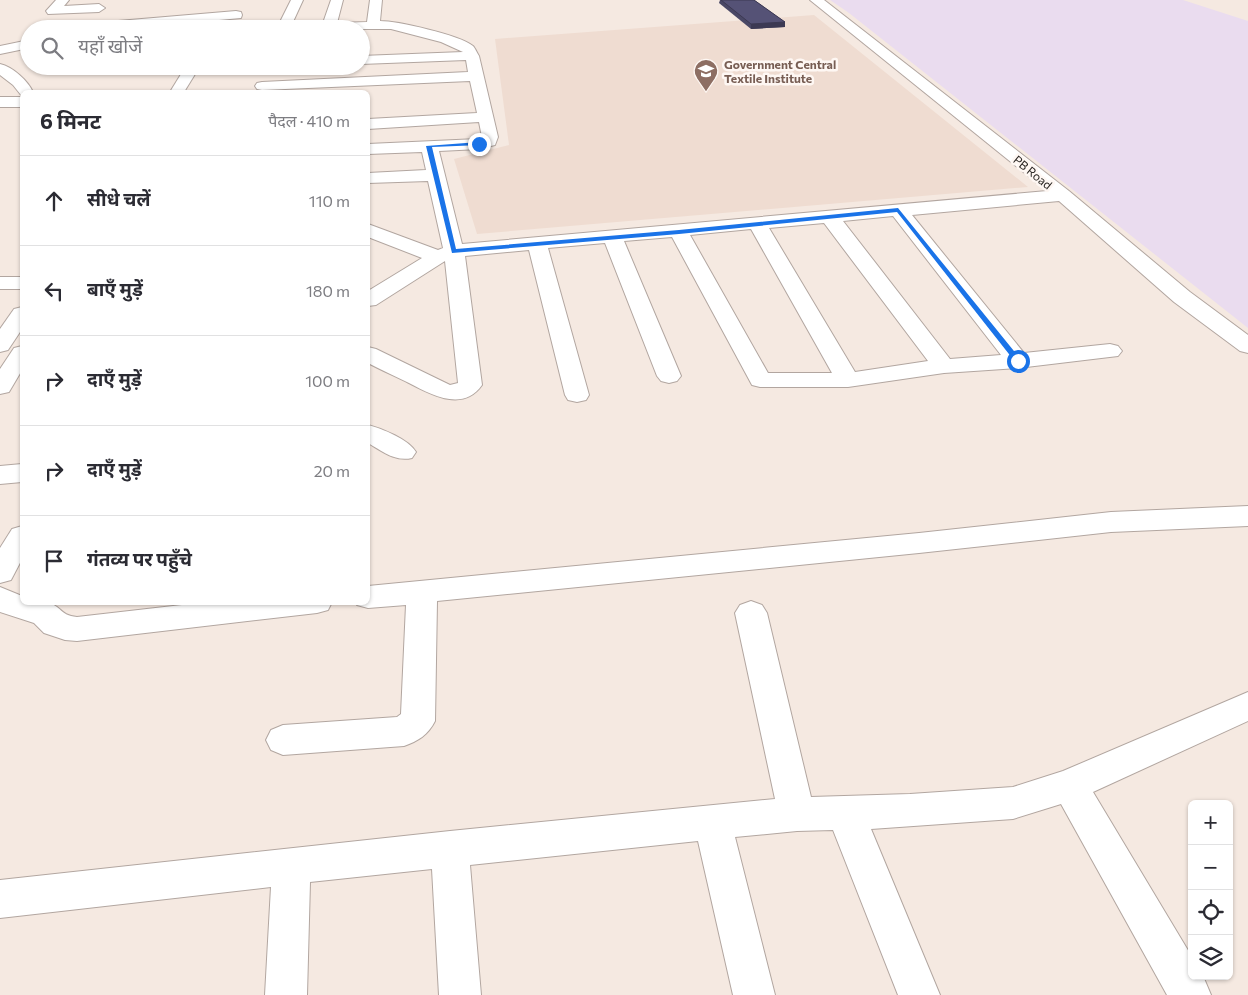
<!DOCTYPE html>
<html lang="hi">
<head>
<meta charset="utf-8">
<style>
  body { margin:0; font-family:Commissioner,"Noto Sans Devanagari",sans-serif; background:#f2f2f3; color:#2b2b33 }
  .controls { position:absolute; right:15px; bottom:15px; display:grid; overflow:hidden; border-radius:8px; box-shadow:0 1px 4px #0004 }
  .controls button { width:45px; height:45px; display:grid; place-items:center; padding:0; border:0; border-bottom:1px solid #e1e1e2; background:#fff; color:#2b2b33; font:25px sans-serif }
  .stop { position:absolute; width:15px; height:15px; margin:-11px; border:4px solid #1a73e8; border-radius:50%; background:#fff }
  .stop.end { background:#1a73e8; border-color:#fff; box-shadow:0 1px 5px #0008 }
  .list { margin:0; padding:0; list-style:none }
  h2 { display:flex; justify-content:space-between; align-items:center; height:65px; margin:0; padding:0 20px; font-size:21px }
  h2 small { font-size:16px; font-weight:400; color:#7c7c81 }
  .list li { display:grid; grid-template-columns:32px 1fr auto; gap:15px; align-items:center; box-sizing:border-box; height:90px; padding:0 20px; border-top:1px solid #e1e1e2 }
  .list b { display:block; font-size:19px; white-space:nowrap }
  .list em { font-size:16px; font-style:normal; color:#7c7c81 }
  .icon { flex:none; width:28px; height:28px; fill:none; stroke:currentColor; stroke-width:2; stroke-linecap:round; stroke-linejoin:round }
  .map { position:relative; flex:none; width:1248px; height:995px; overflow:hidden }
  .search { position:absolute; background:#fff; box-shadow:0 1px 4px #0004; left:20px; top:20px; width:350px; height:55px; display:flex; align-items:center; gap:12px; box-sizing:border-box; padding:0 18px; border-radius:28px; color:#7c7c81; font-size:19px }
  .panel { position:absolute; background:#fff; box-shadow:0 1px 4px #0004; left:20px; top:90px; width:350px; height:515px; border-radius:8px }
  .map>svg:first-child { display:block }
</style>
</head>
<body>
<div class="map">
<svg width="1248" height="995" viewBox="0 0 1248 995">
  <rect width="100%" height="100%" fill="#f5e9e1"/>
  <path fill="#efdcd1" d="M814 15 1028 187 477 234 454 159 509 145 495 39Z"/>
  <path fill="#eadcef" d="M830 0H1183L1248 21V328L849 13Z"/>
  <g fill="none" stroke-linecap="round" stroke-linejoin="round">
    <g stroke="#b2a6a0" stroke-width="2">
      <g id="minor">
        <path d="M56 0H69L64 6 99 4 105 8 99 12 48 14 46 11Z"/>
        <path d="M291 0H303L292 24 323 23 331 0H343L337 23 367 22 370 0H382L380 21C397 21 460 35 473 46 475 48 477 53 479 56L498 137 495 145 479 149 439 151 462 244 1047 191 810 0H824L1069 191 1190 292 1248 335V353L1240 351 1174 302 1059 201 912 215 1024 353 1110 344 1118 346 1122 351 1118 356 1018 368 944 373 848 387H760L752 385 672 237 624 241 681 376 677 381 669 383 661 381 657 376 605 243 548 248 589 395 586 400 577 402 568 400 565 395 529 250 465 256 482 385C463 412 432 395 409 383 395 376 381 370 368 363V347L376 349 450 385 458 383 445 261 376 305 368 306V291L422 258 368 237V224L438 250 443 248 428 181 368 183V173L426 170 422 152 368 154V144L478 139 482 137 479 122 368 129V119L477 113 470 81 262 90 257 89 255 86 257 83 262 82 468 72 466 60 361 64V56L463 52 441 42 391 29H240L246 25 279 24ZM893 216 1001 355 950 359 843 221ZM824 223 928 361 855 372 769 228ZM751 229 832 373H768L690 235Z"/>
        <path d="M236 11 241 12 242 15 241 18 120 29H65L71 25Z"/>
        <path d="M29 40V48L0 54V46Z"/>
        <path d="M0 64C13 67 28 81 33 92H22V96L21 95 13 85 0 75Z"/>
        <path d="M186 66H200L184 92H170Z"/>
        <rect x="0" y="97" width="22" height="10"/>
        <rect x="0" y="277" width="22" height="12"/>
        <path d="M22 307V329L8 350 0 352V329L14 309Z"/>
        <path d="M22 346V370L9 392 0 394V369L14 348Z"/>
        <path d="M368 425C383 429 408 439 416 452L412 458C395 462 382 451 368 443Z"/>
        <path d="M22 464V482L0 484V466Z"/>
        <path d="M1248 506V526L1111 532 919 553 437 601 435 721C428 735 418 741 404 746L283 755 271 750 266 740 271 730 283 725 397 717 401 714 406 605 368 608 357 605 356 602H368V586L919 533 1111 512Z"/>
        <path d="M22 526V559L11 580 0 583V548L12 529Z"/>
        <path d="M0 587 22 596V602C30 602 40 601 48 603 62 606 59 615 77 617L208 602H332L328 610 317 613 77 641 65 640 44 633 34 623 0 612Z"/>
        <path d="M751 601 762 605 767 613 811 797 910 794 1013 787 1063 771 1248 692V721L1093 792 1192 957V976H1203L1211 995H1167L1061 804 1013 819 871 829 940 995H898L833 830 797 831 735 837 775 995H733L698 841 470 865 481 995H439L432 869 310 882 307 995H265L271 887 0 918V880L450 831 775 799 735 613 740 605Z"/>
      </g>
    </g>
    <use href="#minor" fill="#fff" fill-rule="evenodd"/>
  </g>
  <path fill="#494765" d="M720 0H754L785 22V27L751 29 719 3Z"/>
  <path fill="#3c3953" d="M785 22V27L751 29V24Z"/>
  <path fill="#555276" stroke="#3c3953" d="M721 0H754L785 22 751 24Z"/>
  <path fill="#1a73e8" d="M479 142 481 145 432 147 456 249 679 230 898 208 1022 361 1016 363 897 212 679 234 452 253 426 146Z"/>
  <defs>
    <g id="university-pin" transform="scale(1.25)"><path d="M0 17L-7.5 6A9.5 9.5 0 1 1 7.5 6Z" fill="#8d6e63" stroke="#fef7f3"/><path d="M0-5L7-2L0 1L-7-2ZM-4 1L0 2.5L4 1V4Q0 6-4 4Z" fill="#fff"/></g>
  </defs>
  <g fill-rule="evenodd">
    <use href="#university-pin" x="706" y="71"/>
  </g>
  <g text-anchor="middle" dominant-baseline="central" stroke-width="5" stroke-linejoin="round" paint-order="stroke">
    <g font-size="12" font-weight="bold" fill="#785e54" stroke="#fef7f3" text-anchor="start">
      <text x="724" y="64">Government Central<tspan x="724" dy="14">Textile Institute</tspan></text>
    </g>
    <g font-size="12" fill="#272320" stroke="#fef7f3">
      <text transform="translate(1033 172) rotate(39)">PB Road</text>
    </g>
  </g>
</svg>
<div class="controls">
<button>+</button>
<button>−</button>
<button><svg class="icon" aria-label="locate" viewBox="0 0 24 24"><circle cx="12" cy="12" r="6"/><path d="M12 2v4M12 18v4M2 12h4M18 12h4"/></svg></button>
<button><svg class="icon" aria-label="layers" viewBox="0 0 24 24"><path d="M12 4l9 5-9 5-9-5zM3 14l9 5 9-5"/></svg></button>
</div>
<div class="stop" style="left:1018px;top:361px"></div>
<div class="stop end" style="left:479px;top:144px"></div>
<div class="search"><svg class="icon" aria-label="search" viewBox="0 0 24 24"><circle cx="10" cy="10" r="6"/><path d="M15 15l6 6"/></svg>यहाँ खोजें</div>
<section class="panel">
<h2>6 मिनट<small>पैदल · 410 m</small></h2>
<ul class="list">
<li><svg class="icon" aria-label="ahead" viewBox="0 0 24 24"><path d="M12 20V5M6 11l6-6 6 6"/></svg><div><b>सीधे चलें</b></div><em>110 m</em></li>
<li><svg class="icon" aria-label="left" viewBox="0 0 24 24"><path d="M17 20v-9H6M10 6l-5 5 5 5"/></svg><div><b>बाएँ मुड़ें</b></div><em>180 m</em></li>
<li><svg class="icon" aria-label="right" viewBox="0 0 24 24"><path d="M7 20v-9h11M14 6l5 5-5 5"/></svg><div><b>दाएँ मुड़ें</b></div><em>100 m</em></li>
<li><svg class="icon" aria-label="right" viewBox="0 0 24 24"><path d="M7 20v-9h11M14 6l5 5-5 5"/></svg><div><b>दाएँ मुड़ें</b></div><em>20 m</em></li>
<li><svg class="icon" aria-label="arrive" viewBox="0 0 24 24"><path d="M6 21V4h12l-3 4 3 4H6"/></svg><div><b>गंतव्य पर पहुँचे</b></div></li>
</ul>
</section>
</div>
</body>
</html>
